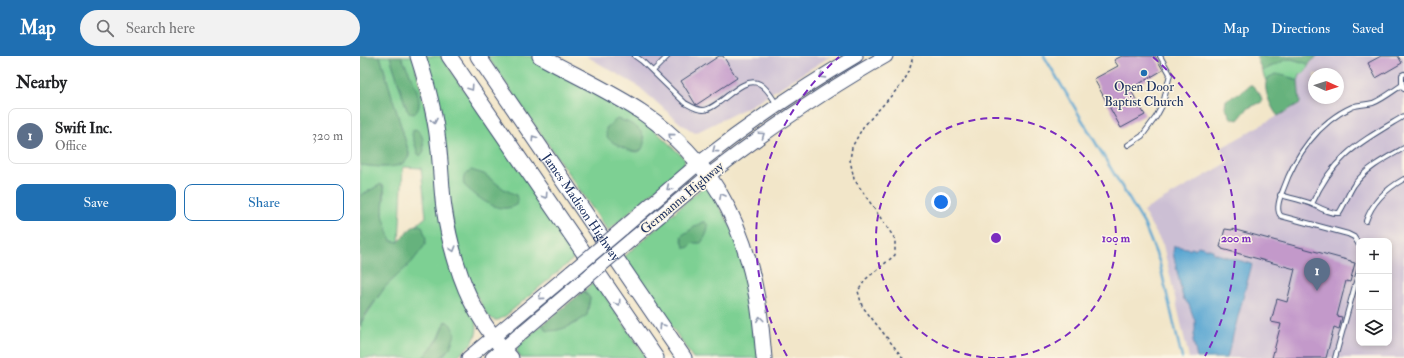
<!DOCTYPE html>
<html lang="en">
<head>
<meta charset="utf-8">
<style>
  body { margin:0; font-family:"IM FELL Double Pica",serif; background:#f2f2f2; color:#202124 }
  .controls { position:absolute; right:12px; bottom:12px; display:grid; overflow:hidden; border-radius:8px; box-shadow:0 2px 6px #0003 }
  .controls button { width:36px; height:36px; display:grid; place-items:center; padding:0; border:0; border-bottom:1px solid #e0e0e0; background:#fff; color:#202124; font:20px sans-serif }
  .compass { position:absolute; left:948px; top:12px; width:36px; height:36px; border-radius:50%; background:#fff; box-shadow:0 2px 6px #0003; rotate:93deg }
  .you { position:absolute; left:581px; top:146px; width:14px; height:14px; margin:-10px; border:3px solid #fff; border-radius:50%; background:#1a73e8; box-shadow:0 0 0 6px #1a73e833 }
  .badge { display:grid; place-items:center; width:26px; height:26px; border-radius:50%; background:#1f6fb2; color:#fff; font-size:13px; font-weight:700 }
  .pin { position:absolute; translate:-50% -33px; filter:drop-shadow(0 1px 2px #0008) }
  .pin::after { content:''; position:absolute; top:21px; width:14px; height:12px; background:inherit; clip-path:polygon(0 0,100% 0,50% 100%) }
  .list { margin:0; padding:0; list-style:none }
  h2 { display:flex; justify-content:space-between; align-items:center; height:52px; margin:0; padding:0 16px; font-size:17px }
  h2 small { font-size:13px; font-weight:400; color:#757577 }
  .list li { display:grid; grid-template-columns:26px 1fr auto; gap:12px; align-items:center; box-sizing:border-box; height:56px; margin:0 8px 8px; padding:0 8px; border:1px solid #e0e0e0; border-radius:8px }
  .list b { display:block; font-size:15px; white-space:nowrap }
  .list p { margin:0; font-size:13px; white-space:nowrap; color:#757577 }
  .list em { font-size:13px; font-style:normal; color:#757577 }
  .actions { display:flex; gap:8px; padding:12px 16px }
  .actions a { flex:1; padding:9px 0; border:1px solid #1f6fb2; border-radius:8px; text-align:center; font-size:14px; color:#1f6fb2 }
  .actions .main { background:#1f6fb2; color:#fff }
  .icon { flex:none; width:22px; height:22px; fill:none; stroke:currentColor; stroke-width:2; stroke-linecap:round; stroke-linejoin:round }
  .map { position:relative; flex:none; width:1044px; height:302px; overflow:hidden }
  header { display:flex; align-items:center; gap:24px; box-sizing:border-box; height:56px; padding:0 20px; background:#1f6fb2; color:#fff }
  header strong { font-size:19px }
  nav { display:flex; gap:22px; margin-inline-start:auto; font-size:14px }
  .search { width:280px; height:36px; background:#f2f2f2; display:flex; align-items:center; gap:10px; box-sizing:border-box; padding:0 14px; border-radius:22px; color:#757577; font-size:15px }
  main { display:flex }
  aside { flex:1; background:#fff }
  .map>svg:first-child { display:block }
</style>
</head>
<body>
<header>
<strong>Map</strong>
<div class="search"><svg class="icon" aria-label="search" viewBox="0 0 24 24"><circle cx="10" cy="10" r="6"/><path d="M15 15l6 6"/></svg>Search here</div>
<nav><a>Map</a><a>Directions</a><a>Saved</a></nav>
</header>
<main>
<aside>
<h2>Nearby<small></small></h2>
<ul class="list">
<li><span class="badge" style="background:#5c6f8a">1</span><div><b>Swift Inc.</b><p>Office</p></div><em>320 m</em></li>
</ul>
<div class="actions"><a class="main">Save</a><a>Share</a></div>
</aside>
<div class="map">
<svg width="1044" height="302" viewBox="0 0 1044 302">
  <rect width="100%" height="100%" fill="#fcf5e5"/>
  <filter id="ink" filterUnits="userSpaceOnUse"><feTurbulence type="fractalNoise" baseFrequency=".025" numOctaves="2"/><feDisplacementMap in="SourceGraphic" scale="8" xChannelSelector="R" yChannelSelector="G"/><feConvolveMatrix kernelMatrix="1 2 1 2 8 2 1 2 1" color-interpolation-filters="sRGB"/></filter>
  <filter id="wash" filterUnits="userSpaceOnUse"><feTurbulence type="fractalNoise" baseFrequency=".012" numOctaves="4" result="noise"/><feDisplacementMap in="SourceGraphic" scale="16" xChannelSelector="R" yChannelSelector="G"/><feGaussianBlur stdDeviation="0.9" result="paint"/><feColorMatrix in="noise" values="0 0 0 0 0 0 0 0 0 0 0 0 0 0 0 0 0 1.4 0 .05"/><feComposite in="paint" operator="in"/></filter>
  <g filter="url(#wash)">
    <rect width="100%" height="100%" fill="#f2e6c9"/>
    <g fill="#ccbfd4" fill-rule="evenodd">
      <path d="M226 0H471L390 50 335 77 320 67 278 30Z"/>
      <path d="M914 0H1044V302H829L803 189 783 155 869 106 861 92 940 47ZM954 18H978V42H954ZM999 185H1029V287H999Z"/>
    </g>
    <g fill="#7dd093" stroke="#4c8078">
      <path d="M20 0H30L47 54 57 36 41 0H53L117 270C117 287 107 292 94 302H80L86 297V265L79 282 63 302H0L1 267 25 231 58 198 66 186 59 169 55 170 66 161 61 112 43 111 39 186 31 185C27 178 23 166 23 158 22 148 27 138 23 129L4 137 0 140V109L23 111 49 101V97Z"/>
      <path d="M64 0H81L218 199 144 261 138 264H134L128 260 115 237 99 198Z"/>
      <path d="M127 0H172L279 59 325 103 324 109 248 175Z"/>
      <path d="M928 3C936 3 943 8 950 7L945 16 940 19 938 25 933 22 909 21 906 25 902 15 923 5Z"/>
      <path d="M347 130 378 182 402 302H333L264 201 343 131Z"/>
      <path d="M235 225 287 302H161L157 296 158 289 183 268 184 271C202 273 212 271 227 259L230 242 224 235Z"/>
    </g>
    <g fill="#66b27d" stroke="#40706e">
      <path d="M0 0H20L49 97C48 117 13 110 0 109Z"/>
      <path d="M30 0H41C47 13 69 48 54 58L50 57 47 54Z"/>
      <path d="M896 0H958L948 8 933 3H928L923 5 902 15Z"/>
      <path d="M915 18C919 18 934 22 938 25L940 47 918 60C912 54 902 32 907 24 908 21 912 20 915 18Z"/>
      <path d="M890 29H892C897 34 902 39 902 46L888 52 878 64 871 62 865 51 866 44 880 37Z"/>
      <path d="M257 63C268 65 286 73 284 87 283 90 283 93 280 95 274 99 251 87 247 81 246 78 246 75 246 72Z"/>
      <path d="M55 73C64 77 63 86 64 95L60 100 58 98 52 79 53 74Z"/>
      <path d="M111 114 124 118 144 133 156 139 158 144 157 148C140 161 117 141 104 129 102 122 105 117 111 114Z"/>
      <path d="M21 128 24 133 23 159 31 185 39 186C45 180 52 166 62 170L66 182 65 189 52 206 25 231 3 262 0 270V140Z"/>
      <path d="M342 166H345L348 169C348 177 345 181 341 187H333L328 192 324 191 321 180Z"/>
      <path d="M224 235 230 242 227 259C218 267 197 278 185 274L183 268Z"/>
      <path d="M86 265 91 269 95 278 90 292 80 302H63L79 282Z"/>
    </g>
    <path fill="#59a6d2" stroke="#3a6a98" d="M814 190 827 192 830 194 831 192 835 193 838 190 853 194V197L892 208 867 302H837L833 284 835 274V265L829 249 823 242 813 197Z"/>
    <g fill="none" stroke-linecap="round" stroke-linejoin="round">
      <path stroke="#59a6d2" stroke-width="2.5" d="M684 0 784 168 799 205 822 302"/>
    </g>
    <g id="blocks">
      <g fill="#c399ca">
        <path d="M359 0H363L377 22 336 49 321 25Z"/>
        <path d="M762 0H795L803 14 770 33 785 59 761 72 734 23 758 10 754 4Z"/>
        <path d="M1021 0H1038L1042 7 1016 22 1008 7Z"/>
        <path d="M865 173 872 174V173L991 205V206L995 207 990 226 986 225 977 260 982 261 979 273 974 271 966 302H912L921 268 911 266 917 243 927 246 935 213 862 193V192L860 191Z"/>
      </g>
    </g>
  </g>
  <g filter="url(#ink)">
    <use href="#blocks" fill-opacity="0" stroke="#3b4a6e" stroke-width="1"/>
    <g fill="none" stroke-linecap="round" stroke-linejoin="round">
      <g stroke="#3b4a6e" stroke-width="6">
        <g id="service">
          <path d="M275 0 282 5 325 47C331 50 336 54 343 54 360 53 382 18 400 28 407 32 412 41 416 47"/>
          <path d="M293 15 308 0"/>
          <path d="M1043 29H1042V19L1044 18"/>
          <path d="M768 89 782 80 796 61 803 48 810 18 800 0"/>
          <path d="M920 139C931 142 942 144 952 148 960 152 970 158 979 157 985 148 988 138 994 129 1006 112 1026 102 1044 92"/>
          <path d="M952 148C973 99 1001 86 1044 60"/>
          <path d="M1006 165C1012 147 1026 133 1044 123"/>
          <path d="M999 189 994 181 988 178 921 160C915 154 920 141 923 134 935 100 958 66 992 51 999 48 1006 49 1013 47 1023 43 1033 35 1042 29L1044 33"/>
          <path d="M975 302 999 215"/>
        </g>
      </g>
      <g stroke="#3b4a6e" stroke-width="15">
        <g id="primary">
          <path d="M339 107C389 68 441 32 496 0"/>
          <path d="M349 119C405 76 464 35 526 0"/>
        </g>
      </g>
      <g stroke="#3b4a6e" stroke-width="15">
        <g id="trunk">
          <path d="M262 173 339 107"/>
          <path d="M270 185 349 119"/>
          <path d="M108 302 211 216"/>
          <path d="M132 302 219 228"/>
        </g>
      </g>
      <g stroke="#3b4a6e" stroke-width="17">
        <g id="motorway">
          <path d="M58 0C67 28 75 57 78 86 81 108 81 130 84 152 89 186 100 226 117 256 126 272 138 288 151 302"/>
          <path d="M89 0 296 302"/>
          <path id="s1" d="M118 0 324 302"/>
          <path d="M180 0C214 19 250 35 283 57 350 103 383 164 397 242 401 262 402 282 404 302"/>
        </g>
      </g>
      <path stroke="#3b4a6e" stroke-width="1.5" stroke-dasharray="3 3" stroke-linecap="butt" d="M543 302 502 250 498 235 506 223 535 199V183L494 123 490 104 492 91 503 71 542 28 549 16 553 0"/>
      <use href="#service" stroke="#fff" stroke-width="4"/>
      <use href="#primary" stroke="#fff" stroke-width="13"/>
      <use href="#trunk" stroke="#fff" stroke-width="13"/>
      <use href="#motorway" stroke="#fff" stroke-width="15"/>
      <g stroke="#3b4a6e" stroke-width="15" stroke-linecap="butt">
        <g id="trunk-bridge">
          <path d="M211 216 262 173"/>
          <path d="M219 228 270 185"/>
        </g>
      </g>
      <use href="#trunk-bridge" stroke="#fff" stroke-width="13"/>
    </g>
    <defs><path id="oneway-chevron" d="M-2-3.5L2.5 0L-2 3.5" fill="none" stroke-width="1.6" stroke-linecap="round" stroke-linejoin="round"/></defs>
    <g stroke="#8d97ae">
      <use href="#oneway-chevron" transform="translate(462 20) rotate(148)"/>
      <use href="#oneway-chevron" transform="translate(111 32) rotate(56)"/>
      <use href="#oneway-chevron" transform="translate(74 65) rotate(79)"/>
      <use href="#oneway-chevron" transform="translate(402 79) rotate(-35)"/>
      <use href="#oneway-chevron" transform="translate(311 80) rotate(-139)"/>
      <use href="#oneway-chevron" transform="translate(174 82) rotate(-124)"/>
      <use href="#oneway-chevron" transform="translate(355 94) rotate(143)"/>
      <use href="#oneway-chevron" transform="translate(309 132) rotate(141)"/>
      <use href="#oneway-chevron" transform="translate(185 140) rotate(56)"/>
      <use href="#oneway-chevron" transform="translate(362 140) rotate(-119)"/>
      <use href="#oneway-chevron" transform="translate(93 193) rotate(74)"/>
      <use href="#oneway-chevron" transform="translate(181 241) rotate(140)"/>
      <use href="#oneway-chevron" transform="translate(258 247) rotate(56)"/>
      <use href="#oneway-chevron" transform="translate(400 263) rotate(-97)"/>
      <use href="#oneway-chevron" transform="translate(302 270) rotate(-124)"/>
    </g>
  </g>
  <g fill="none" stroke="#7b2cbf" stroke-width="2" stroke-dasharray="7 5">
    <path d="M635 302A120 120 0 1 1 637 302"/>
    <path d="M427 300A240 240 0 0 1 479 1M793 1A240 240 0 0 1 845 300"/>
  </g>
  <circle fill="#1f6fb2" stroke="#fcf5e5" stroke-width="1.5" cx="784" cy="17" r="4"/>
  <g text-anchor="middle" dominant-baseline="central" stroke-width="3" stroke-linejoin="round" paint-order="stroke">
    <g font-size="13" fill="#1b2f5e" stroke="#fcf5e5">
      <text x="784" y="31">Open Door<tspan x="784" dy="15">Baptist Church</tspan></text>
    </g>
    <g font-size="13" fill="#1b2f5e" stroke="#fcf5e5">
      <text transform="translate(322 142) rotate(-40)">Germanna Highway</text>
      <text stroke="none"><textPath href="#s1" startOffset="183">James Madison Highway</textPath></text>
    </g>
  </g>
  <circle cx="636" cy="182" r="6" fill="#7b2cbf" stroke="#fcf5e5" stroke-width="2"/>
  <g font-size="12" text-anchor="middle" font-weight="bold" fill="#7b2cbf" stroke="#fcf5e5" stroke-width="3" stroke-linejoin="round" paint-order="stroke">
    <text x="756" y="186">100 m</text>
    <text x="876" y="186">200 m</text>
  </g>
</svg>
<div class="controls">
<button>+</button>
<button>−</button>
<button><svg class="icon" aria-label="layers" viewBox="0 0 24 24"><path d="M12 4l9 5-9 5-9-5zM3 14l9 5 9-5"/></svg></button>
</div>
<svg class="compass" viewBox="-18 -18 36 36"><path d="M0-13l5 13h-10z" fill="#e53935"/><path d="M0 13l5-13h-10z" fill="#757577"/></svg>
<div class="you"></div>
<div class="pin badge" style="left:957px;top:235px;background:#5c6f8a">1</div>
</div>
</main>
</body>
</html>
